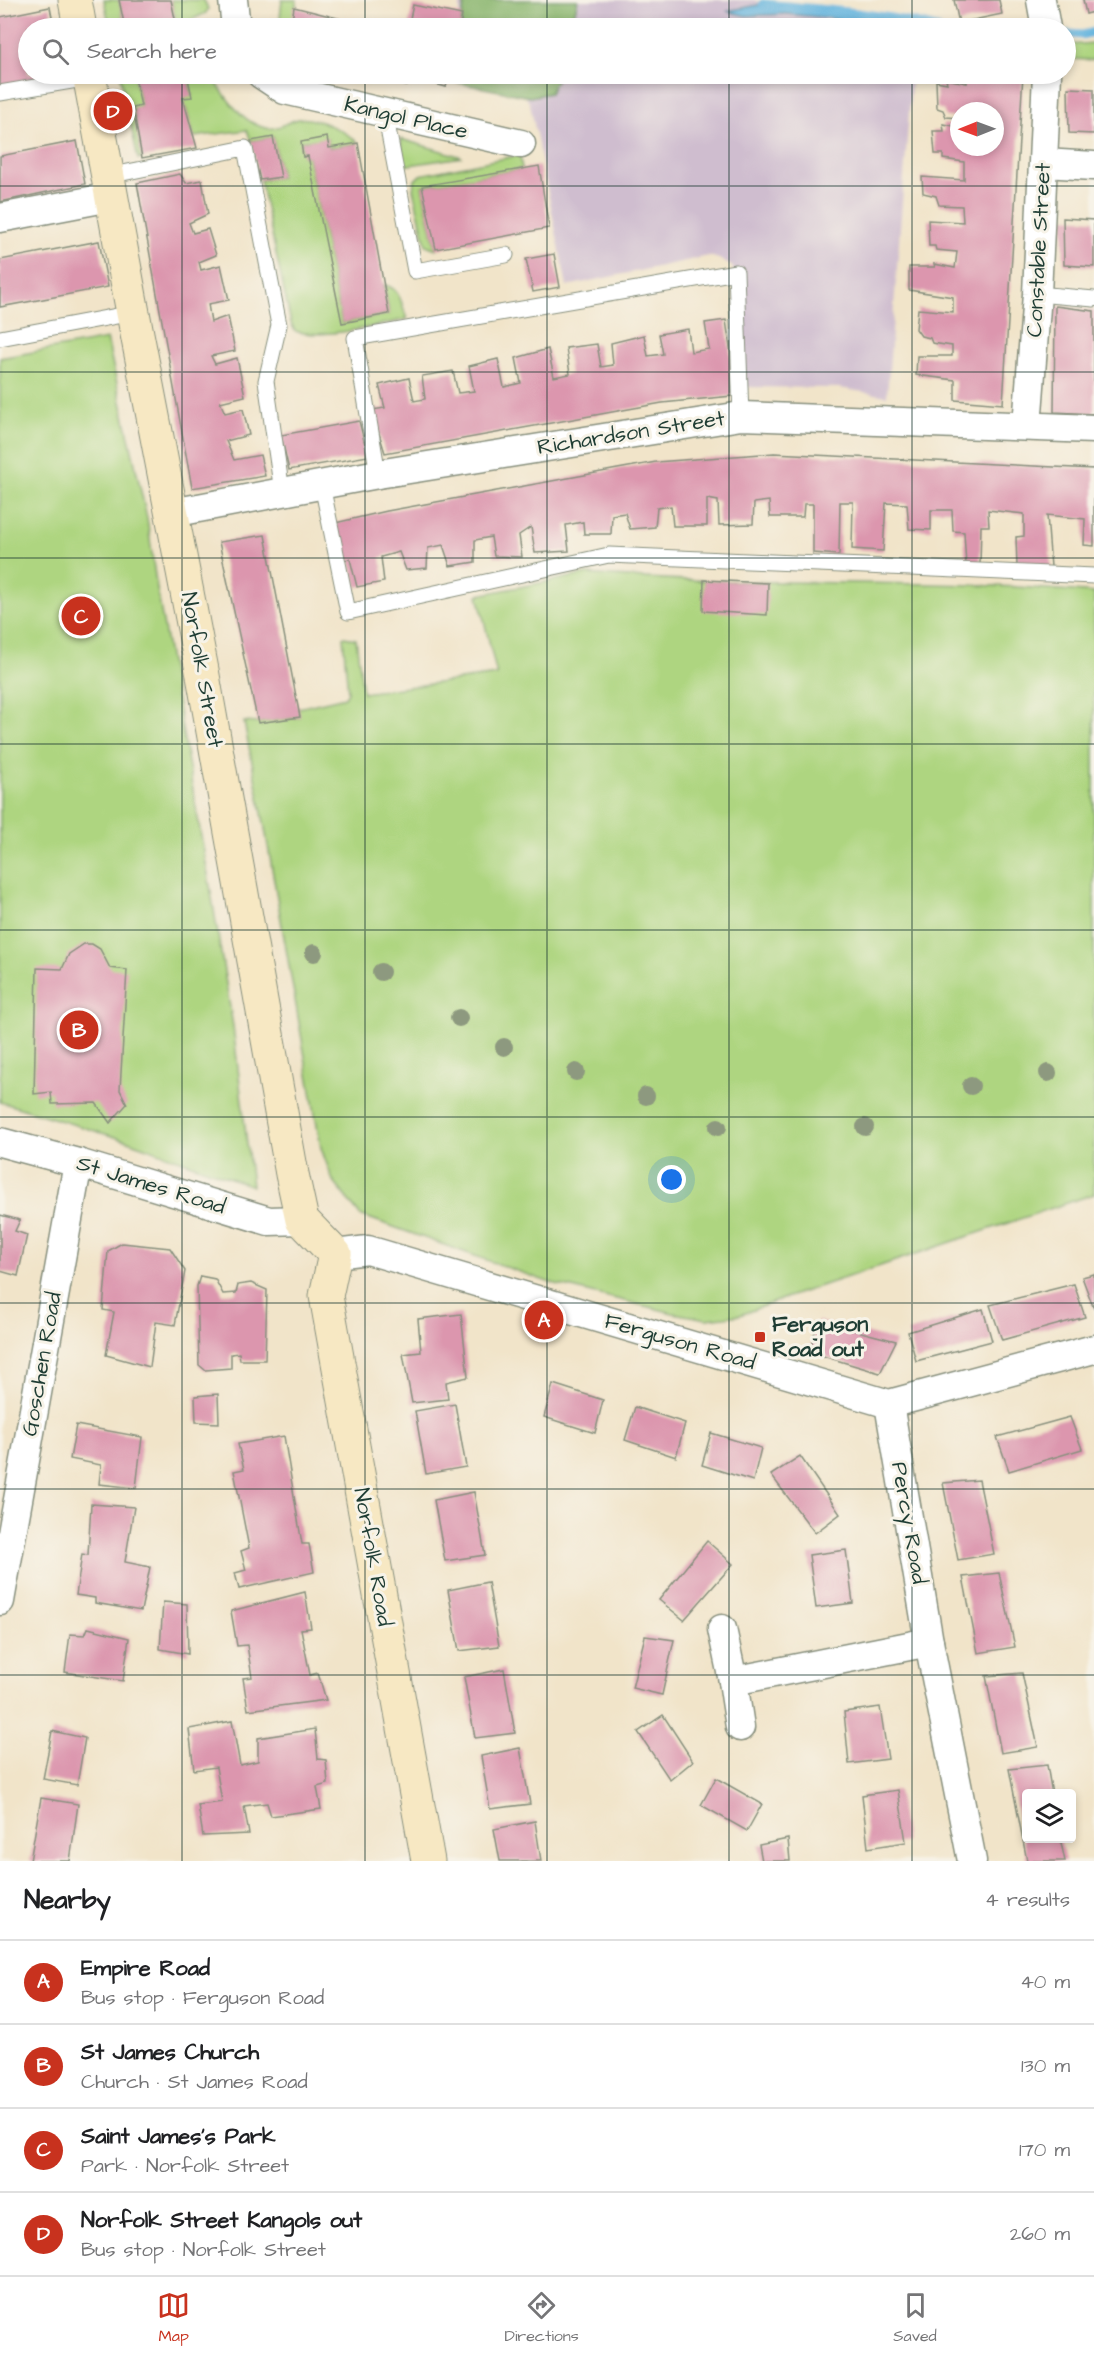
<!DOCTYPE html>
<html lang="en">
<head>
<meta charset="utf-8">
<style>
  body { margin:0; font-family:"Architects Daughter",sans-serif; background:#f2f2f2; color:#202124 }
  .controls { position:absolute; right:18px; bottom:18px; display:grid; overflow:hidden; border-radius:6px; box-shadow:0 3px 9px #0003 }
  .controls button { width:54px; height:54px; display:grid; place-items:center; padding:0; border:0; border-bottom:2px solid #e0e0e0; background:#fff; color:#202124; font:30px sans-serif }
  .compass { position:absolute; left:950px; top:102px; width:54px; height:54px; border-radius:50%; background:#fff; box-shadow:0 3px 9px #0003; rotate:269deg }
  .you { position:absolute; left:672px; top:1180px; width:21px; height:21px; margin:-15px; border:4px solid #fff; border-radius:50%; background:#1a73e8; box-shadow:0 0 0 9px #1a73e833 }
  .badge { display:grid; place-items:center; width:39px; height:39px; border-radius:50%; background:#c8321e; color:#fff; font-size:20px; font-weight:700 }
  .pin { position:absolute; translate:-50% -50%; border:3px solid #fff; box-shadow:0 2px 6px #0006 }
  .list { margin:0; padding:0; list-style:none }
  h2 { display:flex; justify-content:space-between; align-items:center; height:78px; margin:0; padding:0 24px; font-size:26px }
  h2 small { font-size:20px; font-weight:400; color:#757577 }
  .list li { display:grid; grid-template-columns:39px 1fr auto; gap:18px; align-items:center; box-sizing:border-box; height:84px; padding:0 24px; border-top:2px solid #e0e0e0 }
  .list b { display:block; font-size:22px; white-space:nowrap }
  .list p { margin:0; font-size:20px; white-space:nowrap; color:#757577 }
  .list em { font-size:20px; font-style:normal; color:#757577 }
  .icon { flex:none; width:33px; height:33px; fill:none; stroke:currentColor; stroke-width:2; stroke-linecap:round; stroke-linejoin:round }
  .map { position:relative; flex:none; width:1094px; height:1861px; overflow:hidden }
  .search { position:absolute; background:#fff; box-shadow:0 3px 9px #0003; left:18px; right:18px; top:18px; height:66px; display:flex; align-items:center; gap:15px; box-sizing:border-box; padding:0 21px; border-radius:33px; color:#757577; font-size:22px }
  .sheet { height:414px; background:#fff }
  nav { display:flex; justify-content:space-around; align-items:center; box-sizing:border-box; height:84px; border-top:2px solid #e0e0e0; background:#fff; font-size:16px; color:#757577 }
  nav a { display:grid; justify-items:center; gap:3px }
  nav .on { color:#c8321e }
  .map>svg:first-child { display:block }
</style>
</head>
<body>
<div class="map">
<svg width="1094" height="1861" viewBox="0 0 1094 1861">
  <rect width="100%" height="100%" fill="#f7f3e8"/>
  <filter id="ink" filterUnits="userSpaceOnUse"><feTurbulence type="fractalNoise" baseFrequency=".0167" numOctaves="2"/><feDisplacementMap in="SourceGraphic" scale="12" xChannelSelector="R" yChannelSelector="G"/><feConvolveMatrix kernelMatrix="1 2 1 2 8 2 1 2 1" color-interpolation-filters="sRGB"/></filter>
  <filter id="wash" filterUnits="userSpaceOnUse"><feTurbulence type="fractalNoise" baseFrequency=".008" numOctaves="4" result="noise"/><feDisplacementMap in="SourceGraphic" scale="24" xChannelSelector="R" yChannelSelector="G"/><feGaussianBlur stdDeviation="1.35" result="paint"/><feColorMatrix in="noise" values="0 0 0 0 0 0 0 0 0 0 0 0 0 0 0 0 0 1.4 0 .05"/><feComposite in="paint" operator="in"/></filter>
  <g filter="url(#wash)">
    <rect width="100%" height="100%" fill="#f1e4c9"/>
    <g fill="#cfbdcf">
      <path d="M462 0H754L779 10 870 28H460V5Z"/>
      <path d="M460 74H912L887 396 839 388 741 387 733 267 719 259 709 256 567 286 530 104 524 94Z"/>
    </g>
    <g fill="#aed580" stroke="#66895a" stroke-width="1.5">
      <path d="M104 0H119L125 28H110Z"/>
      <path d="M171 0H204L208 9 206 13 191 20 192 28H177Z"/>
      <path d="M282 0H297L291 28H279Z"/>
      <path d="M1094 43V60L1069 59 1067 45Z"/>
      <path d="M120 74H134L141 106 133 109 142 158 138 159Z"/>
      <path d="M187 74H211C223 93 239 120 262 127 276 132 285 122 298 119 314 116 347 131 358 143L329 148 327 138 301 142 303 156H308L342 323 389 314 384 285C400 287 402 305 407 319 378 325 323 340 295 331L291 323 260 180 281 177 273 137 251 141 247 130 194 137 183 98 192 96Z"/>
      <path d="M401 139 462 157 403 166Z"/>
      <path d="M515 156H520L522 169 422 186 436 249 426 245 413 189 415 180 420 175Z"/>
      <path d="M107 339 147 518 156 583 210 886 233 1026 252 1186 125 1140 0 1102V358Z"/>
      <path d="M587 574C756 589 926 576 1094 593V1194L785 1298 740 1315 707 1319 673 1313 548 1282 360 1215 333 1181 321 1148 264 823 244 722 258 723 299 717 298 708 345 697 348 692 343 637 356 639 363 693 497 675 478 595Z"/>
    </g>
    <g fill="#8ab66e" stroke="#547a51" stroke-width="1.5">
      <path d="M465 0H578L571 28H460Z"/>
      <path d="M450 74H559L550 93 530 97 448 81Z"/>
    </g>
    <path fill="#63b4de" stroke="#417889" stroke-width="1.5" d="M763 4C822 9 880 13 937 28H883L828 18 786 14 746 16 727 11Z"/>
    <g fill="none" stroke-linecap="round" stroke-linejoin="round">
      <g stroke="#63b4de" stroke-width="9">
        <path d="M763 4C822 9 880 13 937 28"/>
        <path d="M1068 34 1082 35 1094 32"/>
      </g>
    </g>
    <g id="blocks">
      <g fill="#dc96ae">
        <path d="M119 0H171L177 28H125Z"/>
        <path d="M954 0H999L1002 14 959 23Z"/>
        <path d="M1083 0H1094V12L1086 14Z"/>
        <path d="M413 5 462 15 460 28H408Z"/>
        <path d="M50 7 54 28H28V74H61L62 79 0 87V17Z"/>
        <path d="M294 7 377 28H291Z"/>
        <path d="M134 74H187L192 97 183 98 197 148 142 158 133 108 141 106Z"/>
        <path d="M352 74H450L446 87 410 77 407 86Z"/>
        <path d="M967 74H1023L1003 404 955 400V380L916 375 917 356H952V346L932 343 930 338 921 336 916 329 918 309 953 312V297L909 290V267H935L934 264 955 268 957 252 936 250 935 246H929L928 220 963 222 962 206 939 205 936 196 923 193 922 177 964 180V162L943 159V154H935L933 131H944L943 124 959 127V147H995V111H959V118L946 117 943 110 937 108 936 81 947 83 946 79 967 83Z"/>
        <path d="M1068 88 1094 89V134L1069 133Z"/>
        <path d="M273 137 281 177 260 180 251 141Z"/>
        <path d="M327 137 329 148 358 143 389 314 342 323 308 156 303 157 301 142Z"/>
        <path d="M77 141 85 184 0 202V156Z"/>
        <path d="M539 166 549 228 436 249 422 186Z"/>
        <path d="M180 174 186 183 202 180 208 214 189 223 193 233 208 229 216 255 199 262 201 270 221 265 229 300 208 304 211 322 228 316 235 351 211 356 215 364 237 358 245 396 220 402 225 413 243 409 249 435 226 441 234 460 260 455 265 476 192 488 137 183Z"/>
        <path d="M1063 218 1094 220V267L1064 265Z"/>
        <path d="M99 241 108 287 0 307V260Z"/>
        <path d="M554 254 560 287 533 292 526 259Z"/>
        <path d="M1055 306 1094 311V414L1054 412Z"/>
        <path d="M726 320 731 355 732 396 662 403 385 453 372 410 385 408 379 385 409 378 414 401 425 399 422 376 453 371 458 393 474 391 469 366 498 359 504 387 521 383 516 358 548 349 554 377 570 374 566 348 597 344 601 367 613 365 611 343 644 335 648 356 663 354 659 334 688 329 691 352 709 349 705 323Z"/>
        <path d="M359 421 368 456 289 470 281 435Z"/>
        <path d="M774 453 1094 469V546L1084 545 1085 519 1047 515 1051 567 1017 566 1016 537 1024 536V514L988 510 989 526H981L980 565H966L964 532 953 531 952 510H931V530L909 529 907 504 886 503 883 551 852 549 853 502H840L839 555 813 553V504H804L803 517H770L769 501 754 503 753 524 719 525 718 501 707 499V526H673L671 506 657 508 655 527 630 529 625 513 612 515 611 534H584L583 522 566 525 569 551 535 553 531 527 519 535 522 557 494 556 491 537 475 540V562L450 566 443 545 428 548 427 568 406 570 399 552 381 557 384 582 357 587 350 559 344 560 335 523 387 511 656 462Z"/>
        <path d="M265 535 300 717 258 723 219 542Z"/>
        <path d="M704 580 768 583 767 615 703 611Z"/>
        <path d="M84 944H92L100 949 110 968 127 970 120 1090 127 1104 110 1123 96 1103 52 1104 51 1092 34 1094 37 968 62 969 69 954Z"/>
        <path d="M0 1215 20 1220 15 1231 27 1235 18 1276 0 1271Z"/>
        <path d="M122 1243 170 1248 185 1271 175 1325 156 1322 150 1367 106 1355 114 1312 103 1310 108 1251Z"/>
        <path d="M1094 1274V1309L1082 1277Z"/>
        <path d="M200 1276 215 1279 223 1294 236 1293 238 1285 251 1283 267 1290 265 1360H240L239 1353 231 1354V1368L205 1370 199 1365 197 1286Z"/>
        <path d="M1074 1284 1085 1317 1002 1340 990 1305Z"/>
        <path d="M983 1309 992 1341 916 1361 908 1332Z"/>
        <path d="M461 1314 468 1377 446 1382 448 1399 412 1403 403 1354 421 1352 418 1319Z"/>
        <path d="M818 1321 896 1341 880 1373 809 1352Z"/>
        <path d="M553 1384 603 1400 595 1433 544 1417Z"/>
        <path d="M218 1394 219 1423 196 1422 195 1396Z"/>
        <path d="M455 1404 466 1467 426 1474 415 1411Z"/>
        <path d="M635 1407 685 1423 676 1457 625 1440Z"/>
        <path d="M1070 1417 1082 1449 1009 1471 997 1437Z"/>
        <path d="M76 1425 142 1437 136 1488 99 1484 101 1465 70 1459Z"/>
        <path d="M711 1433 761 1448 753 1481 702 1465Z"/>
        <path d="M284 1436 302 1544H309L314 1572 239 1589 235 1573 246 1570 241 1551 249 1548 234 1471 244 1469 238 1444Z"/>
        <path d="M800 1456 840 1514 815 1533 771 1475Z"/>
        <path d="M979 1480 994 1554 958 1560 943 1483Z"/>
        <path d="M474 1492 485 1555 445 1561 434 1500Z"/>
        <path d="M91 1504 134 1507 125 1562 150 1567 141 1611 95 1603V1598L76 1595 82 1554 88 1555Z"/>
        <path d="M707 1541 733 1564 684 1620 659 1600Z"/>
        <path d="M846 1550 853 1603 816 1608 809 1555Z"/>
        <path d="M999 1573 1015 1647 978 1653 963 1577Z"/>
        <path d="M488 1582 499 1646 459 1651 448 1590Z"/>
        <path d="M305 1592 311 1628 301 1629 310 1675 318 1673 326 1700 248 1710 243 1678 252 1677 247 1645 237 1646 231 1611Z"/>
        <path d="M163 1602 187 1604 188 1654 160 1649Z"/>
        <path d="M88 1628 129 1638 123 1681 65 1672 70 1634 85 1635Z"/>
        <path d="M645 1636 674 1640 662 1695 632 1688Z"/>
        <path d="M504 1669 515 1733 475 1738 464 1677Z"/>
        <path d="M1022 1673 1038 1747 1001 1753 986 1676Z"/>
        <path d="M880 1707 888 1759 849 1764 844 1712Z"/>
        <path d="M663 1715 693 1761 670 1780 638 1732Z"/>
        <path d="M232 1721 240 1765 258 1761V1738L315 1729 318 1759 326 1760 328 1784 317 1787 321 1809 271 1816 267 1803 244 1806 249 1834 203 1836 198 1805 222 1802 216 1767 194 1770 189 1729Z"/>
        <path d="M52 1731 85 1738 77 1785 43 1779Z"/>
        <path d="M520 1748 530 1804 490 1809 481 1756Z"/>
        <path d="M1047 1765 1052 1794H1026V1838H1060L1065 1861H1027L1009 1769Z"/>
        <path d="M716 1778 762 1804 747 1831 701 1805Z"/>
        <path d="M898 1790 906 1842 868 1848 862 1795Z"/>
        <path d="M41 1798 78 1804 70 1861H30Z"/>
        <path d="M535 1821 541 1861H500L494 1829Z"/>
        <path d="M788 1839 790 1861H762L759 1845Z"/>
      </g>
    </g>
  </g>
  <g filter="url(#ink)">
    <use href="#blocks" fill-opacity="0" stroke="#88907e" stroke-width="1.5"/>
    <g fill="none" stroke-linecap="round" stroke-linejoin="round">
      <g stroke="#88907e" stroke-width="17">
        <g id="lane">
          <path d="M0 93 89 78"/>
          <path d="M385 113 415 271 506 255"/>
          <path d="M108 176 245 148 279 325 266 381 282 492"/>
          <path d="M1037 294 1094 299"/>
          <path d="M0 338 133 313"/>
          <path d="M378 474 355 338 736 272 741 416"/>
          <path d="M322 485 348 612 609 555 1094 576"/>
        </g>
      </g>
      <g stroke="#88907e" stroke-width="31">
        <g id="street">
          <path d="M233 0 236 28"/>
          <path d="M1041 0 1046 28"/>
          <path d="M261 74 285 90 521 144"/>
          <path d="M1044 163 1094 166"/>
          <path d="M0 218 111 197"/>
          <path d="M1027 426 1037 294 1047 74"/>
          <path d="M172 513 378 474 741 416 1094 429"/>
          <path d="M0 1142 78 1163 269 1221 302 1220"/>
          <path d="M335 1254 368 1250 889 1404 1094 1349"/>
          <path d="M889 1404 929 1642 972 1861"/>
          <path d="M0 1601 78 1163"/>
          <path d="M722 1629 733 1681 740 1727"/>
          <path d="M733 1681 929 1642"/>
        </g>
      </g>
      <g stroke="#88907e" stroke-width="35">
        <g id="secondary">
          <path d="M75 0 80 28"/>
          <path d="M89 74 133 313 202 670 292 1174 302 1220 335 1254 326 1296 428 1861"/>
        </g>
      </g>
      <use href="#lane" stroke="#fff" stroke-width="15"/>
      <use href="#street" stroke="#fff" stroke-width="28"/>
      <use href="#secondary" stroke="#f7e8c3" stroke-width="33"/>
    </g>
    <g fill="#8d997f">
      <circle cx="314" cy="953" r="9"/>
      <circle cx="381" cy="972" r="9"/>
      <circle cx="459" cy="1018" r="9"/>
      <circle cx="504" cy="1047" r="9"/>
      <circle cx="576" cy="1072" r="9"/>
      <circle cx="1048" cy="1073" r="9"/>
      <circle cx="971" cy="1086" r="9"/>
      <circle cx="646" cy="1096" r="9"/>
      <circle cx="718" cy="1127" r="9"/>
      <circle cx="865" cy="1127" r="9"/>
    </g>
  </g>
  <path fill="none" stroke="#1f3d34" stroke-width="1.5" stroke-opacity="0.55" d="M182 0V28M365 0V28M547 0V28M729 0V28M912 0V28M182 74V1861M365 74V1861M547 74V1861M729 74V1861M912 74V1861M0 186H1094M0 372H1094M0 558H1094M0 744H1094M0 930H1094M0 1117H1094M0 1303H1094M0 1489H1094M0 1675H1094"/>
  <rect fill="#c8321e" stroke="#f7f3e8" stroke-width="2" x="754" y="1331" width="12" height="12" rx="3"/>
  <g text-anchor="middle" dominant-baseline="central" stroke-width="6" stroke-linejoin="round" paint-order="stroke">
    <g font-size="22" fill="#1f3d34" stroke="#f7f3e8">
      <text transform="translate(406 118) rotate(13)">Kangol Place</text>
      <text transform="translate(1039 250) rotate(-87)">Constable Street</text>
      <text transform="translate(631 433) rotate(-9)">Richardson Street</text>
      <text transform="translate(202 670) rotate(80)">Norfolk Street</text>
      <text transform="translate(151 1185) rotate(17)">St James Road</text>
      <text transform="translate(680 1342) rotate(16)">Ferguson Road</text>
      <text transform="translate(42 1364) rotate(-80)">Goschen Road</text>
      <text transform="translate(909 1523) rotate(80)">Percy Road</text>
      <text transform="translate(373 1557) rotate(80)">Norfolk Road</text>
    </g>
    <g font-size="22" font-weight="bold" fill="#1f3d34" stroke="#f7f3e8" text-anchor="start">
      <text x="772" y="1324">Ferguson<tspan x="772" dy="25">Road out</tspan></text>
    </g>
  </g>
</svg>
<div class="controls">
<button><svg class="icon" aria-label="layers" viewBox="0 0 24 24"><path d="M12 4l9 5-9 5-9-5zM3 14l9 5 9-5"/></svg></button>
</div>
<svg class="compass" viewBox="-18 -18 36 36"><path d="M0-13l5 13h-10z" fill="#e53935"/><path d="M0 13l5-13h-10z" fill="#757577"/></svg>
<div class="you"></div>
<div class="pin badge" style="left:544px;top:1320px">A</div>
<div class="pin badge" style="left:79px;top:1030px">B</div>
<div class="pin badge" style="left:81px;top:616px">C</div>
<div class="pin badge" style="left:113px;top:111px">D</div>
<div class="search"><svg class="icon" aria-label="search" viewBox="0 0 24 24"><circle cx="10" cy="10" r="6"/><path d="M15 15l6 6"/></svg>Search here</div>
</div>
<section class="sheet">
<h2>Nearby<small>4 results</small></h2>
<ul class="list">
<li><span class="badge">A</span><div><b>Empire Road</b><p>Bus stop · Ferguson Road</p></div><em>40 m</em></li>
<li><span class="badge">B</span><div><b>St James Church</b><p>Church · St James Road</p></div><em>130 m</em></li>
<li><span class="badge">C</span><div><b>Saint James's Park</b><p>Park · Norfolk Street</p></div><em>170 m</em></li>
<li><span class="badge">D</span><div><b>Norfolk Street Kangols out</b><p>Bus stop · Norfolk Street</p></div><em>260 m</em></li>
</ul>
</section>
<nav>
<a class="on"><svg class="icon" aria-label="map" viewBox="0 0 24 24"><path d="M3 6l6-2 6 2 6-2v14l-6 2-6-2-6 2zM9 4v14M15 6v14"/></svg>Map</a>
<a><svg class="icon" aria-label="directions" viewBox="0 0 24 24"><path d="M12 3l9 9-9 9-9-9zM9 14v-3h6M13 9l2 2-2 2"/></svg>Directions</a>
<a><svg class="icon" aria-label="saved" viewBox="0 0 24 24"><path d="M7 4h10v16l-5-4-5 4z"/></svg>Saved</a>
</nav>
</body>
</html>
